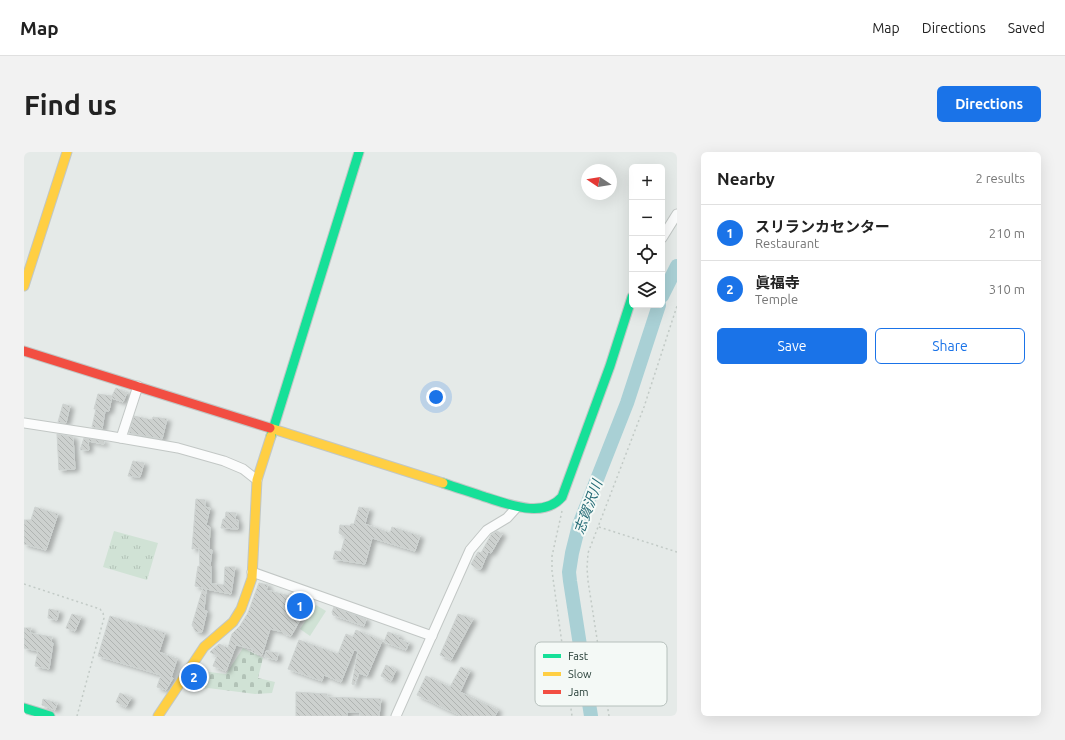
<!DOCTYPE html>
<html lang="en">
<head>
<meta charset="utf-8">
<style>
  body { margin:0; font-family:Ubuntu,"Noto Sans JP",sans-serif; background:#f2f2f2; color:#222 }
  .controls { position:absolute; right:12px; top:12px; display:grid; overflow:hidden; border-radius:6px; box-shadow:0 4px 16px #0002 }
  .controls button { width:36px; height:36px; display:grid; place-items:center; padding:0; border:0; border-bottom:1px solid #e0e0e0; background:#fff; color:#222; font:20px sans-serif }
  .compass { position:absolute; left:557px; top:12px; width:36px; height:36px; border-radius:50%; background:#fff; box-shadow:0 4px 16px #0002; rotate:282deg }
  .you { position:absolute; left:412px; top:245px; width:14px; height:14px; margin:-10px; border:3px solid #fff; border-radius:50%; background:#1a73e8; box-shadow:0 0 0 6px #1a73e833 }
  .badge { display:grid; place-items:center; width:26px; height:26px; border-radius:50%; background:#1a73e8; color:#fff; font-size:13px; font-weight:700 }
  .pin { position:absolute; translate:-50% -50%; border:2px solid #fff; box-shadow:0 1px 4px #0006 }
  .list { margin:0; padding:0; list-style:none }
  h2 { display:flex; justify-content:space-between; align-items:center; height:52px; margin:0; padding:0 16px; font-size:17px }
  h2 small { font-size:13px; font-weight:400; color:#767676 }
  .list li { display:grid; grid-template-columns:26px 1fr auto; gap:12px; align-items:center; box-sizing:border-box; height:56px; padding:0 16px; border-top:1px solid #e0e0e0 }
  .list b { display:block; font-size:15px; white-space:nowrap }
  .list p { margin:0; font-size:13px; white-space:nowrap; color:#767676 }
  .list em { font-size:13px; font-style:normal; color:#767676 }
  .actions { display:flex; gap:8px; padding:12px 16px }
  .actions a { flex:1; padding:9px 0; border:1px solid #1a73e8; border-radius:6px; text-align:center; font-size:14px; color:#1a73e8 }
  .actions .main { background:#1a73e8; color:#fff }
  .icon { flex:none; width:22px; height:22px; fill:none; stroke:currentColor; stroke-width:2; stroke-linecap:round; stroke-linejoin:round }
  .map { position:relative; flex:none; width:653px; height:564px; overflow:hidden; border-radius:6px }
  header { display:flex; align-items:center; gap:24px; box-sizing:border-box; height:56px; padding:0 20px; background:#fff; border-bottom:1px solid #e0e0e0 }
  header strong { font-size:19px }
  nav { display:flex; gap:22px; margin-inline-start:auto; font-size:14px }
  .intro { display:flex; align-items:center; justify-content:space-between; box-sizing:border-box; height:96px; padding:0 24px }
  h1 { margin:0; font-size:28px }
  .button { padding:10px 18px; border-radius:6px; background:#1a73e8; color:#fff; font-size:14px; font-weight:700 }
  main { display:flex; gap:24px; padding:0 24px }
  aside { flex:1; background:#fff; border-radius:6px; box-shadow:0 4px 16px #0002 }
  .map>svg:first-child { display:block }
</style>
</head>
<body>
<header>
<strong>Map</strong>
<nav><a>Map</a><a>Directions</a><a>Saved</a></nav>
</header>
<div class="intro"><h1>Find us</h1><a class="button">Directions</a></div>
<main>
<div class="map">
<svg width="653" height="564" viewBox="0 0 653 564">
  <defs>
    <pattern id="grass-tufts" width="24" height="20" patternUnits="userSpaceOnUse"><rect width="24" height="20" fill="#d0e2d5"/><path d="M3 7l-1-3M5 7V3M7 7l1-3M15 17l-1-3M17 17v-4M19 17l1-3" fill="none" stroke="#b2c3b7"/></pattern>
    <pattern id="cemetery-stones" width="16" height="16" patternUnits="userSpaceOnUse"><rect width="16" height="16" fill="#d0e2d5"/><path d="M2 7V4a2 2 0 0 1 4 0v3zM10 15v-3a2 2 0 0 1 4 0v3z" fill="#b2c3b7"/></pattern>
    <pattern id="building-back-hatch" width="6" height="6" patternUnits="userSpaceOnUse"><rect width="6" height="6" fill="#cdd1cf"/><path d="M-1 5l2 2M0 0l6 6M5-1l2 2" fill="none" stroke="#b0b4b2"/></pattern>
    <filter id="shadow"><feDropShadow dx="4" dy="2.5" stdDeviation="2" flood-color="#0004"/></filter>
  </defs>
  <rect width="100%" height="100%" fill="#e5eae8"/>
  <path fill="url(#grass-tufts)" d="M90 379 134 391 123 428 79 415Z"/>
  <path fill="url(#cemetery-stones)" d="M219 496 239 506 234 526 251 530 248 541 231 542 184 536 182 537 177 536 178 532H181L185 520 202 522Z"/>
  <path fill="#d0e2d5" d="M292 453 302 459 286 484 276 477Z"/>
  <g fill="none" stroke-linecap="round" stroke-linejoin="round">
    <g stroke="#a9d0d5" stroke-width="14">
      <path d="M638 144 653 114"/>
      <path d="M567 564 546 429 545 420 548 401 555 373 603 251 635 153"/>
    </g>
  </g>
  <g fill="url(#building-back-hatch)" stroke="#ced3d1" filter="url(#shadow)">
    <path d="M92 236 103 241 99 250 87 246Z"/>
    <path d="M74 242 88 244 85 259H81L78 277 68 275 72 257H70Z"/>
    <path d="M39 252 46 254 42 271 34 270Z"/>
    <path d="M110 264 128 268 129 265 143 267 138 287 105 281Z"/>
    <path d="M33 282 49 285 51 317 35 318Z"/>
    <path d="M60 286 80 289V292L64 289 65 298H56Z"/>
    <path d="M109 309 120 311 116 325 104 324Z"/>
    <path d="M172 347 181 348V355L186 356 182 373 186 375 185 398H188L186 414H187V432L200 433 201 415H211L207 442 182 437 180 458 183 459 178 480H172L168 473 179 436 171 434 174 414 176 415 175 396 168 397Z"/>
    <path d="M11 355 34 362 22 398 0 392V368H7Z"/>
    <path d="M335 355 345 357 341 372 366 381 368 375 396 384 391 399 348 386 341 412 309 407 311 399 317 400 321 385 315 381 316 373 326 374 327 372H330Z"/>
    <path d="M202 360 212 361 211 368H214V377L197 376 199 367H201Z"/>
    <path d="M473 379 478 382 467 401 464 400 457 417H453L447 412 454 400 457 401 467 383Z"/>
    <path d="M235 431 244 433 242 438 266 444 267 441 283 446 276 468 267 484 260 482V480L246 477 238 503 228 500 229 497 212 493 202 519 189 514 193 504 186 500 195 492 204 496 208 482 216 474 224 461Z"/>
    <path d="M310 455 342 467 340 474 309 463 308 460Z"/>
    <path d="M25 457 35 459 33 468 24 466Z"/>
    <path d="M48 462 57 465 51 479 42 476Z"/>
    <path d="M434 462 449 467 427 508 416 503Z"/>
    <path d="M86 464 141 481 135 500 153 507 147 526H149L142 538 133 535 137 523 74 504Z"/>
    <path d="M0 476H7L6 481 28 485 27 490 29 491 25 517 11 514 14 499 0 496Z"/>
    <path d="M332 478 358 489 343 524 335 521 330 533 328 532 334 499 330 498 317 530 300 523 298 529 264 517 275 488 314 502 322 482 329 485Z"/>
    <path d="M364 480 375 484 374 487 385 491 382 498 360 490Z"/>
    <path d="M242 499 254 501 253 508 241 505Z"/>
    <path d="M362 513 372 518 367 529 357 524Z"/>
    <path d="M437 515 446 519 436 540 474 558 471 564H437L393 543 402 524 426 535Z"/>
    <path d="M272 540 303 542V545L357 547 355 564H336V560H323V564H272Z"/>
    <path d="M96 541 107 546 102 555 92 550Z"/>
    <path d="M19 547 33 551 31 558 18 553Z"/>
  </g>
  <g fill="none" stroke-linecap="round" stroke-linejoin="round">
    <g stroke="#c2c7c5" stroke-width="11">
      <g id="street">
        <path d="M638 86 653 62"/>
        <path d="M0 271 85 284 154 296 200 309 219 317 233 328"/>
        <path d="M97 286 114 234"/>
        <path d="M228 420 408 484"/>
        <path d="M372 564 446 398 463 378 483 366 493 355"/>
      </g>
    </g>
    <g stroke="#c1c7c5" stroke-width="11">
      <g id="fast">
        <path d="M247 284 335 0"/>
        <path d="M419 331C433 336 447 340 461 345 484 352 519 367 538 345L586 214 608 145"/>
        <path d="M0 556 26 564"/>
      </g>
    </g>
    <g stroke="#c1c7c5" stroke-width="11">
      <g id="slow">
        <path d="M0 134 43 0"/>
        <path d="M246 276 419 331"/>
        <path d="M134 564 180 495 209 470 217 457 228 426 233 328 247 284"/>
      </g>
    </g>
    <g stroke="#c1c7c5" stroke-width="11">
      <path id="jam" d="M0 199 246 276"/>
    </g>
    <g stroke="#c2cac6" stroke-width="1.5" stroke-dasharray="2 3" stroke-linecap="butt">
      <path d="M538 359 528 404V419L548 564"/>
      <path d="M575 375 653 400"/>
      <path d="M0 432 76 457 79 461 80 466 53 564"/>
      <path d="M585 564 564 429 563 416 564 401 620 255 653 154"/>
    </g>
    <use href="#street" stroke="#fbfcfc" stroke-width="9"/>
    <use href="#fast" stroke="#16e098" stroke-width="9"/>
    <use href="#slow" stroke="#ffcf43" stroke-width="9"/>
    <use href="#jam" stroke="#f24e42" stroke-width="9"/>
  </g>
  <g text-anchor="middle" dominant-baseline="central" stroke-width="4" stroke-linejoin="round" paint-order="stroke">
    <g font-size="14" font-style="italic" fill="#226974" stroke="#f4f9f6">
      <text transform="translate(564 355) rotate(-70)">志賀沢川</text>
    </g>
  </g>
  <rect x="511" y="490" width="132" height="64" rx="6" fill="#f4f9f6" stroke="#b6c0bc" stroke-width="1"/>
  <rect x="519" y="502" width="18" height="4" fill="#16e098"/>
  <rect x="519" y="520" width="18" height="4" fill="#ffcf43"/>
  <rect x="519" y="538" width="18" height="4" fill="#f24e42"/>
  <g font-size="11" fill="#243c35">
    <text x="544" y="508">Fast</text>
    <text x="544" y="526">Slow</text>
    <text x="544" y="544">Jam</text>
  </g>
</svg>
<div class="controls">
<button>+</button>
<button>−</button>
<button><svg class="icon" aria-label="locate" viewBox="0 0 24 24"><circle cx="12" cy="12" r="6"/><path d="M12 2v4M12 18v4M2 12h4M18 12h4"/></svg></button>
<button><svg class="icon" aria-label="layers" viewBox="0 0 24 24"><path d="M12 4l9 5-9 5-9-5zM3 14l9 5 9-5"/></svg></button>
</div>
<svg class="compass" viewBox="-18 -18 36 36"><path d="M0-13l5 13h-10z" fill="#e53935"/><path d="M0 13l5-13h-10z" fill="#767676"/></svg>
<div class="you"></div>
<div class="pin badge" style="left:276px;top:454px">1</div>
<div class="pin badge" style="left:170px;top:525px">2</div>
</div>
<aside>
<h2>Nearby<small>2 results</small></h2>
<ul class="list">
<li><span class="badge">1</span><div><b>スリランカセンター</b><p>Restaurant</p></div><em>210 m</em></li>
<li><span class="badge">2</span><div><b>眞福寺</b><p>Temple</p></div><em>310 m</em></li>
</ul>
<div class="actions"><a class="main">Save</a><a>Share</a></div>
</aside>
</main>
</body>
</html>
